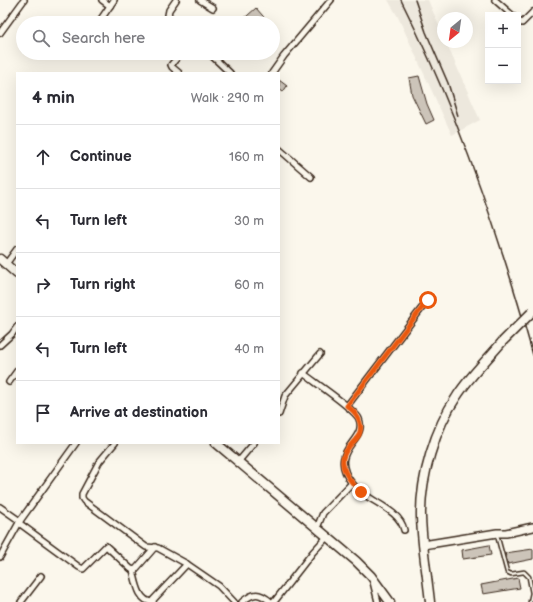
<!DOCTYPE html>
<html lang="en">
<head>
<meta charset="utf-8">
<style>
  body { margin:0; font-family:"Balsamiq Sans",sans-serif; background:#f7f7f7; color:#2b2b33 }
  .controls { position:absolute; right:12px; top:12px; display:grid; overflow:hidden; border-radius:0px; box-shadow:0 4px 16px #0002 }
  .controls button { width:36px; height:36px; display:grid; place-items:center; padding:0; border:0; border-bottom:1px solid #e1e1e2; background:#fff; color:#2b2b33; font:20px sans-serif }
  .compass { position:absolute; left:437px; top:12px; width:36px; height:36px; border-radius:50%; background:#fff; box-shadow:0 4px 16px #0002; rotate:209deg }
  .stop { position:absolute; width:12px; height:12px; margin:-9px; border:3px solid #ea580c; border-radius:50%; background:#fff }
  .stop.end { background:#ea580c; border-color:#fff; box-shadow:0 1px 4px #0008 }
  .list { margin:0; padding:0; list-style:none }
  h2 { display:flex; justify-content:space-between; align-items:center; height:52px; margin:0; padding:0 16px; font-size:17px }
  h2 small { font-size:13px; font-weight:400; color:#7c7c81 }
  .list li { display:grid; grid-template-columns:26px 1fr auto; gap:12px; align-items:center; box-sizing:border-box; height:64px; padding:0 16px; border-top:1px solid #e1e1e2 }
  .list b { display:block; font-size:15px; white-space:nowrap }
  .list em { font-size:13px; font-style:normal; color:#7c7c81 }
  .icon { flex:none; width:22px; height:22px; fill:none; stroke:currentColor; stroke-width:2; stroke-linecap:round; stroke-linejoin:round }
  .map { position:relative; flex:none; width:533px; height:602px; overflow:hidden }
  .search { position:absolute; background:#fff; box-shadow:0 4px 16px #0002; left:16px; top:16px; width:264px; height:44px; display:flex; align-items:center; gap:10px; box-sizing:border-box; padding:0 14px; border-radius:22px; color:#7c7c81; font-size:15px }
  .panel { position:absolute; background:#fff; box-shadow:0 4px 16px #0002; left:16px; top:72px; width:264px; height:372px; border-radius:0px }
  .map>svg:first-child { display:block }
</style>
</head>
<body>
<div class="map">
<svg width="533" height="602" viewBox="0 0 533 602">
  <rect width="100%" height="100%" fill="#fbf7ec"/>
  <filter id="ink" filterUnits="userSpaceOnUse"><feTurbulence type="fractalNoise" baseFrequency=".025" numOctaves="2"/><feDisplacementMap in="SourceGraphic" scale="8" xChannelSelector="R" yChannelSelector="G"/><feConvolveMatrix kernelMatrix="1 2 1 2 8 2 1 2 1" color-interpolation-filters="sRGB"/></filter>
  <g filter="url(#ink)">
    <path fill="#ede8dd" d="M388 0H428L443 35V42H446L480 120 452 135 398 17Z"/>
    <g fill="#ccc4b9" stroke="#3b2a1e">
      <path d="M256 8 269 23H239Z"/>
      <path d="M419 76 427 104 434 120 426 124 412 95 409 78Z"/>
      <path d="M279 80 287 86 283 92 279 89Z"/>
      <path d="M489 545 491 555 463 559 462 550Z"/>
      <path d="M533 549V559L508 564 505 553Z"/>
      <path d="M518 578 520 588 483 594 481 585Z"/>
    </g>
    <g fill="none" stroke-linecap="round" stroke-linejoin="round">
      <g stroke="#3b2a1e" stroke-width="5.5">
        <path id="lane" d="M497 535 507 572 511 574 524 572 529 577 532 593 530 602"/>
      </g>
      <g stroke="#3b2a1e" stroke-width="8">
        <g id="street">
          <path d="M102 0 110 6"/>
          <path d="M200 0 213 8"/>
          <path d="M495 0 512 15"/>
          <path d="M101 19 114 0"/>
          <path d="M518 21 522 23 533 12"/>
          <path d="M176 23 168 15 169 10 176 0"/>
          <path d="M0 33 24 0"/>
          <path d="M209 53 230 73"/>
          <path d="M179 73 172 67 171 65 181 53"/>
          <path d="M272 73 284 56 331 0"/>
          <path d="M279 149 311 177"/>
          <path d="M6 264 17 249"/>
          <path d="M0 345 12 334 17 327"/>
          <path d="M303 373C313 381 356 410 359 419 368 441 327 449 351 482 364 501 399 507 404 530"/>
          <path d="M9 382 17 371"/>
          <path d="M347 406 428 300"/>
          <path d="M279 414 285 396 320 354"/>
          <path d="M115 443 99 462 82 494V498L84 501 146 547 158 548 187 564 219 586 234 602"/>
          <path d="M238 462 254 443"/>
          <path d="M0 507 20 521"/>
          <path d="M19 523 79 567 83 569 106 546 131 569 135 570 155 547"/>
          <path d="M317 528 323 513 352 483"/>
          <path d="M0 557 20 521 76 443"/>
          <path d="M133 570C136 581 138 602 153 602"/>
          <path d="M373 582 378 602"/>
          <path d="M21 602 41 576"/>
          <path d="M153 602V600L187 564"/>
          <path d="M242 602C254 592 259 592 271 602"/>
          <path d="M274 602 313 552 327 537"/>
        </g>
      </g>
      <g stroke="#3b2a1e" stroke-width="10">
        <path id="secondary" d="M423 545 497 533H506L533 527"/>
      </g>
      <g stroke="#3b2a1e" stroke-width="11">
        <g id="primary">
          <path d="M0 259 17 274"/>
          <path d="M216 443 356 561 371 576 390 602"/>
          <path d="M430 602C427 574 422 546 421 517 420 478 435 428 457 396 470 376 487 360 502 342"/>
        </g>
      </g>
      <use href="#lane" stroke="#fbf7ec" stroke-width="2.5"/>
      <use href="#street" stroke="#fbf7ec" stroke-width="5"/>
      <use href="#secondary" stroke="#fbf7ec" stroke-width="7"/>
      <use href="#primary" stroke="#fbf7ec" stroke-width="8"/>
      <g stroke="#3b2a1e" stroke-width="1.5">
        <path d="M401 0C458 113 499 233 533 355"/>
        <path d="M415 0 426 32 448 83 458 116"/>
      </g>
      <g stroke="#3b2a1e" stroke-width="11" stroke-linecap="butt">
        <path id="primary-bridge" d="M502 342 533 311"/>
      </g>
      <use href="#primary-bridge" stroke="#fbf7ec" stroke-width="8"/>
    </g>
  </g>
  <g fill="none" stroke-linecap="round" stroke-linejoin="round" filter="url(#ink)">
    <path stroke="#ea580c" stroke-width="5" d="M361 492C352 483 341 472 343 458 345 448 355 442 359 435 364 423 356 412 347 406L428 300"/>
  </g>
</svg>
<div class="controls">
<button>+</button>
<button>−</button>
</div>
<svg class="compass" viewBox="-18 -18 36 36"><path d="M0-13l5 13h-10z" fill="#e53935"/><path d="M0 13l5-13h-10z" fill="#7c7c81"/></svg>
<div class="stop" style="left:428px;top:300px"></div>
<div class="stop end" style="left:361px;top:492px"></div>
<div class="search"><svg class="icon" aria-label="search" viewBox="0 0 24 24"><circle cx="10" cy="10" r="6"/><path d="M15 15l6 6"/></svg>Search here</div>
<section class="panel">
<h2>4 min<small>Walk · 290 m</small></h2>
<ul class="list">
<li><svg class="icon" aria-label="ahead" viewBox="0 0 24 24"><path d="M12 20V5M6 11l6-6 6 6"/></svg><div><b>Continue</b></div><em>160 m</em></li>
<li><svg class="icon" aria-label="left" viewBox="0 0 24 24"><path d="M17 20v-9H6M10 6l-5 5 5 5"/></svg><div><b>Turn left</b></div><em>30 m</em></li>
<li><svg class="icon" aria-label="right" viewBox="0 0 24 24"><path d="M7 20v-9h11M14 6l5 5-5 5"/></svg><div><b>Turn right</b></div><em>60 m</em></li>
<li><svg class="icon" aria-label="left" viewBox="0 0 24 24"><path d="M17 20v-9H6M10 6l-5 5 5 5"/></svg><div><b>Turn left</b></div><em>40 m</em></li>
<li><svg class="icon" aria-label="arrive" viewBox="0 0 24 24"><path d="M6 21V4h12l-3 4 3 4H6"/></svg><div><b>Arrive at destination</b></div></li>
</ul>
</section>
</div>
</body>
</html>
